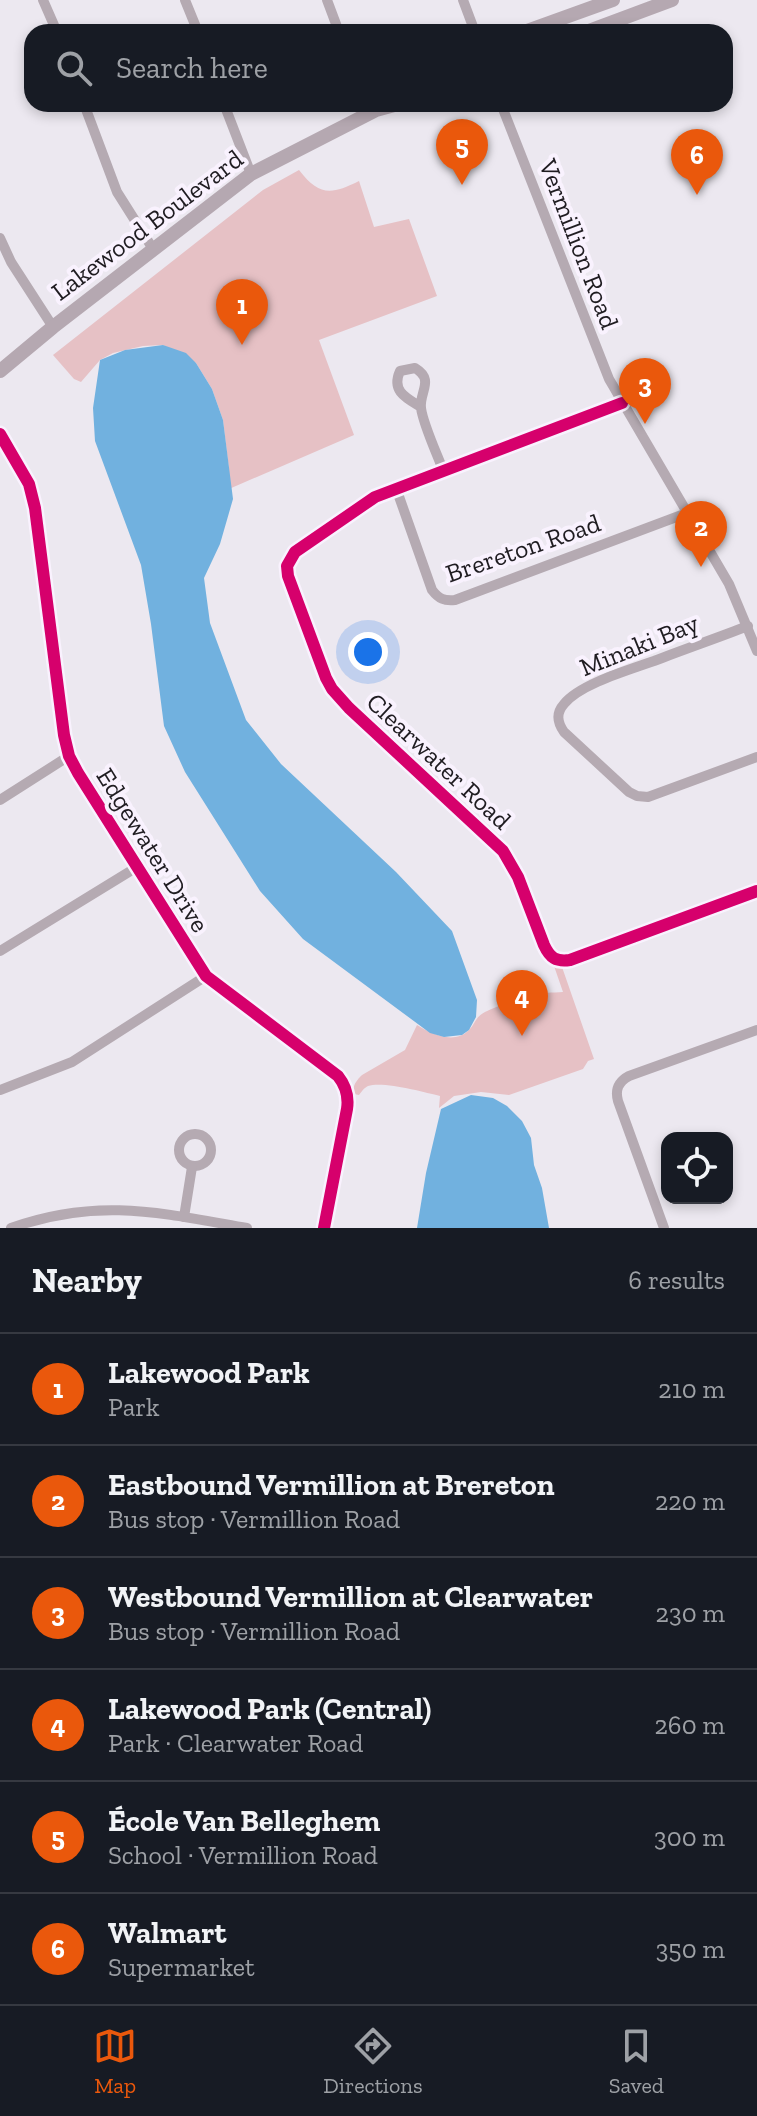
<!DOCTYPE html>
<html lang="en">
<head>
<meta charset="utf-8">
<style>
  body { margin:0; font-family:"Zilla Slab",serif; background:#242831; color:#f1f3f6 }
  .controls { position:absolute; right:24px; bottom:24px; display:grid; overflow:hidden; border-radius:16px; box-shadow:0 4px 12px #0003 }
  .controls button { width:72px; height:72px; display:grid; place-items:center; padding:0; border:0; border-bottom:2px solid #363941; background:#171b24; color:#f1f3f6; font:40px sans-serif }
  .you { position:absolute; left:368px; top:652px; width:28px; height:28px; margin:-20px; border:6px solid #fff; border-radius:50%; background:#1a73e8; box-shadow:0 0 0 12px #1a73e833 }
  .badge { display:grid; place-items:center; width:52px; height:52px; border-radius:50%; background:#ea580c; color:#fff; font-size:26px; font-weight:700 }
  .pin { position:absolute; translate:-50% -66px; filter:drop-shadow(0 2px 4px #0008) }
  .pin::after { content:''; position:absolute; top:42px; width:28px; height:24px; background:inherit; clip-path:polygon(0 0,100% 0,50% 100%) }
  .list { margin:0; padding:0; list-style:none }
  h2 { display:flex; justify-content:space-between; align-items:center; height:104px; margin:0; padding:0 32px; font-size:34px }
  h2 small { font-size:26px; font-weight:400; color:#9ea1a6 }
  .list li { display:grid; grid-template-columns:52px 1fr auto; gap:24px; align-items:center; box-sizing:border-box; height:112px; padding:0 32px; border-top:2px solid #363941 }
  .list b { display:block; font-size:30px; white-space:nowrap }
  .list p { margin:0; font-size:26px; white-space:nowrap; color:#9ea1a6 }
  .list em { font-size:26px; font-style:normal; color:#9ea1a6 }
  .icon { flex:none; width:44px; height:44px; fill:none; stroke:currentColor; stroke-width:2; stroke-linecap:round; stroke-linejoin:round }
  .map { position:relative; flex:none; width:757px; height:1228px; overflow:hidden }
  .search { position:absolute; background:#171b24; box-shadow:0 4px 12px #0003; left:24px; right:24px; top:24px; height:88px; display:flex; align-items:center; gap:20px; box-sizing:border-box; padding:0 28px; border-radius:24px; color:#9ea1a6; font-size:30px }
  .sheet { height:776px; background:#171b24 }
  nav { display:flex; justify-content:space-around; align-items:center; box-sizing:border-box; height:112px; border-top:2px solid #363941; background:#171b24; font-size:22px; color:#9ea1a6 }
  nav a { display:grid; justify-items:center; gap:4px }
  nav .on { color:#ea580c }
  .map>svg:first-child { display:block }
</style>
</head>
<body>
<div class="map">
<svg width="757" height="1228" viewBox="0 0 757 1228">
  <rect width="100%" height="100%" fill="#ece8f0"/>
  <g fill="#e6c1c5">
    <path d="M299 170C319 196 331 195 359 181L374 227 409 219 437 296 319 340 354 435 229 489V469L223 420 212 389 196 363 163 345 143 346 113 353 100 360 81 382 74 379 53 355 263 190Z"/>
    <path d="M554 966 562 967 594 1059 588 1061 583 1069 509 1095 481 1092 454 1096 439 1108 440 1096C424 1092 383 1081 368 1086 363 1089 363 1090 359 1095L354 1094C352 1086 356 1081 362 1075L405 1050 417 1025C432 1034 454 1045 469 1030 476 1023 475 1017 485 1012 499 1006 516 998 532 994 541 992 553 993 563 992Z"/>
  </g>
  <g fill="#71b1df">
    <path d="M163 345 186 353 196 363 212 389 223 420 233 499 220 544 204 578 210 623 246 720 281 764 396 872 452 931 477 1000 476 1017 469 1030 462 1035 444 1037 430 1033 303 939 260 891 185 772 164 726 151 624 141 565 95 441 93 408 100 360 125 350Z"/>
    <path d="M471 1095 493 1098 507 1106 522 1121 531 1138 534 1165 542 1188 549 1228H417L426 1173 441 1109Z"/>
  </g>
  <g fill="none" stroke-linecap="round" stroke-linejoin="round">
    <g stroke="#b5aab2" stroke-width="10">
      <path d="M43 0 57 32"/>
      <path d="M185 0 198 32"/>
      <path d="M327 0 339 32"/>
      <path d="M463 0 475 32"/>
      <path d="M84 104 117 192 153 249"/>
      <path d="M224 104 251 174"/>
      <path d="M501 104 609 379 729 584 757 651"/>
      <path d="M0 238 11 262 53 327"/>
      <path d="M622 403 375 497 295 552 287 566 288 576 326 678 332 689 349 708 503 851 518 877 544 945C550 958 556 962 570 960L757 891"/>
      <path d="M421 407C406 398 391 391 400 371L415 368C435 380 419 392 421 408 423 424 437 454 443 470"/>
      <path d="M0 434 29 484 35 508 64 735 69 756 78 773 206 976 338 1076C346 1086 349 1096 347 1109L324 1228"/>
      <path d="M396 488 432 590C439 599 444 601 455 600L687 513"/>
      <path d="M748 626C717 638 685 649 654 661 629 670 580 684 564 704 556 713 557 722 564 732L629 792 637 796 648 797 757 757"/>
      <path d="M0 800 69 756"/>
      <path d="M0 951 137 867"/>
      <path d="M0 1090 72 1062 206 976"/>
      <circle cx="195" cy="1150" r="16"/>
      <path d="M184 1217 192 1167"/>
      <path d="M11 1228C98 1197 161 1213 247 1228"/>
      <path d="M664 1228 618 1101C615 1090 618 1082 629 1076L757 1030"/>
    </g>
    <g stroke="#b5a8b1" stroke-width="14">
      <path d="M524 32 613 0"/>
      <path d="M586 32 672 0"/>
      <path d="M0 371 53 327 251 174 376 110 398 104"/>
    </g>
    <g stroke="#f9f2fe" stroke-width="17">
      <g id="cycleway">
        <path d="M622 403 375 497 295 552 287 566 288 576 326 678 332 689 349 708 503 851 518 877 544 945C550 958 556 962 570 960L757 891"/>
        <path d="M0 434 29 484 35 508 64 735 69 756 78 773 206 976 338 1076C346 1086 349 1096 347 1109L324 1228"/>
      </g>
    </g>
    <use href="#cycleway" stroke="#d6006c" stroke-width="12"/>
  </g>
  <g text-anchor="middle" dominant-baseline="central" stroke-width="8" stroke-linejoin="round" paint-order="stroke">
    <g font-size="26" fill="#1f1c21" stroke="#f9f2fe">
      <text transform="translate(147 225) rotate(-37)">Lakewood Boulevard</text>
      <text transform="translate(579 244) rotate(69)">Vermillion Road</text>
      <text transform="translate(523 548) rotate(-19)">Brereton Road</text>
      <text transform="translate(639 645) rotate(-22)">Minaki Bay</text>
      <text transform="translate(439 761) rotate(43)">Clearwater Road</text>
      <text transform="translate(153 850) rotate(58)">Edgewater Drive</text>
    </g>
  </g>
</svg>
<div class="controls">
<button><svg class="icon" aria-label="locate" viewBox="0 0 24 24"><circle cx="12" cy="12" r="6"/><path d="M12 2v4M12 18v4M2 12h4M18 12h4"/></svg></button>
</div>
<div class="you"></div>
<div class="pin badge" style="left:242px;top:345px">1</div>
<div class="pin badge" style="left:701px;top:567px">2</div>
<div class="pin badge" style="left:645px;top:424px">3</div>
<div class="pin badge" style="left:522px;top:1036px">4</div>
<div class="pin badge" style="left:462px;top:185px">5</div>
<div class="pin badge" style="left:697px;top:195px">6</div>
<div class="search"><svg class="icon" aria-label="search" viewBox="0 0 24 24"><circle cx="10" cy="10" r="6"/><path d="M15 15l6 6"/></svg>Search here</div>
</div>
<section class="sheet">
<h2>Nearby<small>6 results</small></h2>
<ul class="list">
<li><span class="badge">1</span><div><b>Lakewood Park</b><p>Park</p></div><em>210 m</em></li>
<li><span class="badge">2</span><div><b>Eastbound Vermillion at Brereton</b><p>Bus stop · Vermillion Road</p></div><em>220 m</em></li>
<li><span class="badge">3</span><div><b>Westbound Vermillion at Clearwater</b><p>Bus stop · Vermillion Road</p></div><em>230 m</em></li>
<li><span class="badge">4</span><div><b>Lakewood Park (Central)</b><p>Park · Clearwater Road</p></div><em>260 m</em></li>
<li><span class="badge">5</span><div><b>École Van Belleghem</b><p>School · Vermillion Road</p></div><em>300 m</em></li>
<li><span class="badge">6</span><div><b>Walmart</b><p>Supermarket</p></div><em>350 m</em></li>
</ul>
</section>
<nav>
<a class="on"><svg class="icon" aria-label="map" viewBox="0 0 24 24"><path d="M3 6l6-2 6 2 6-2v14l-6 2-6-2-6 2zM9 4v14M15 6v14"/></svg>Map</a>
<a><svg class="icon" aria-label="directions" viewBox="0 0 24 24"><path d="M12 3l9 9-9 9-9-9zM9 14v-3h6M13 9l2 2-2 2"/></svg>Directions</a>
<a><svg class="icon" aria-label="saved" viewBox="0 0 24 24"><path d="M7 4h10v16l-5-4-5 4z"/></svg>Saved</a>
</nav>
</body>
</html>
